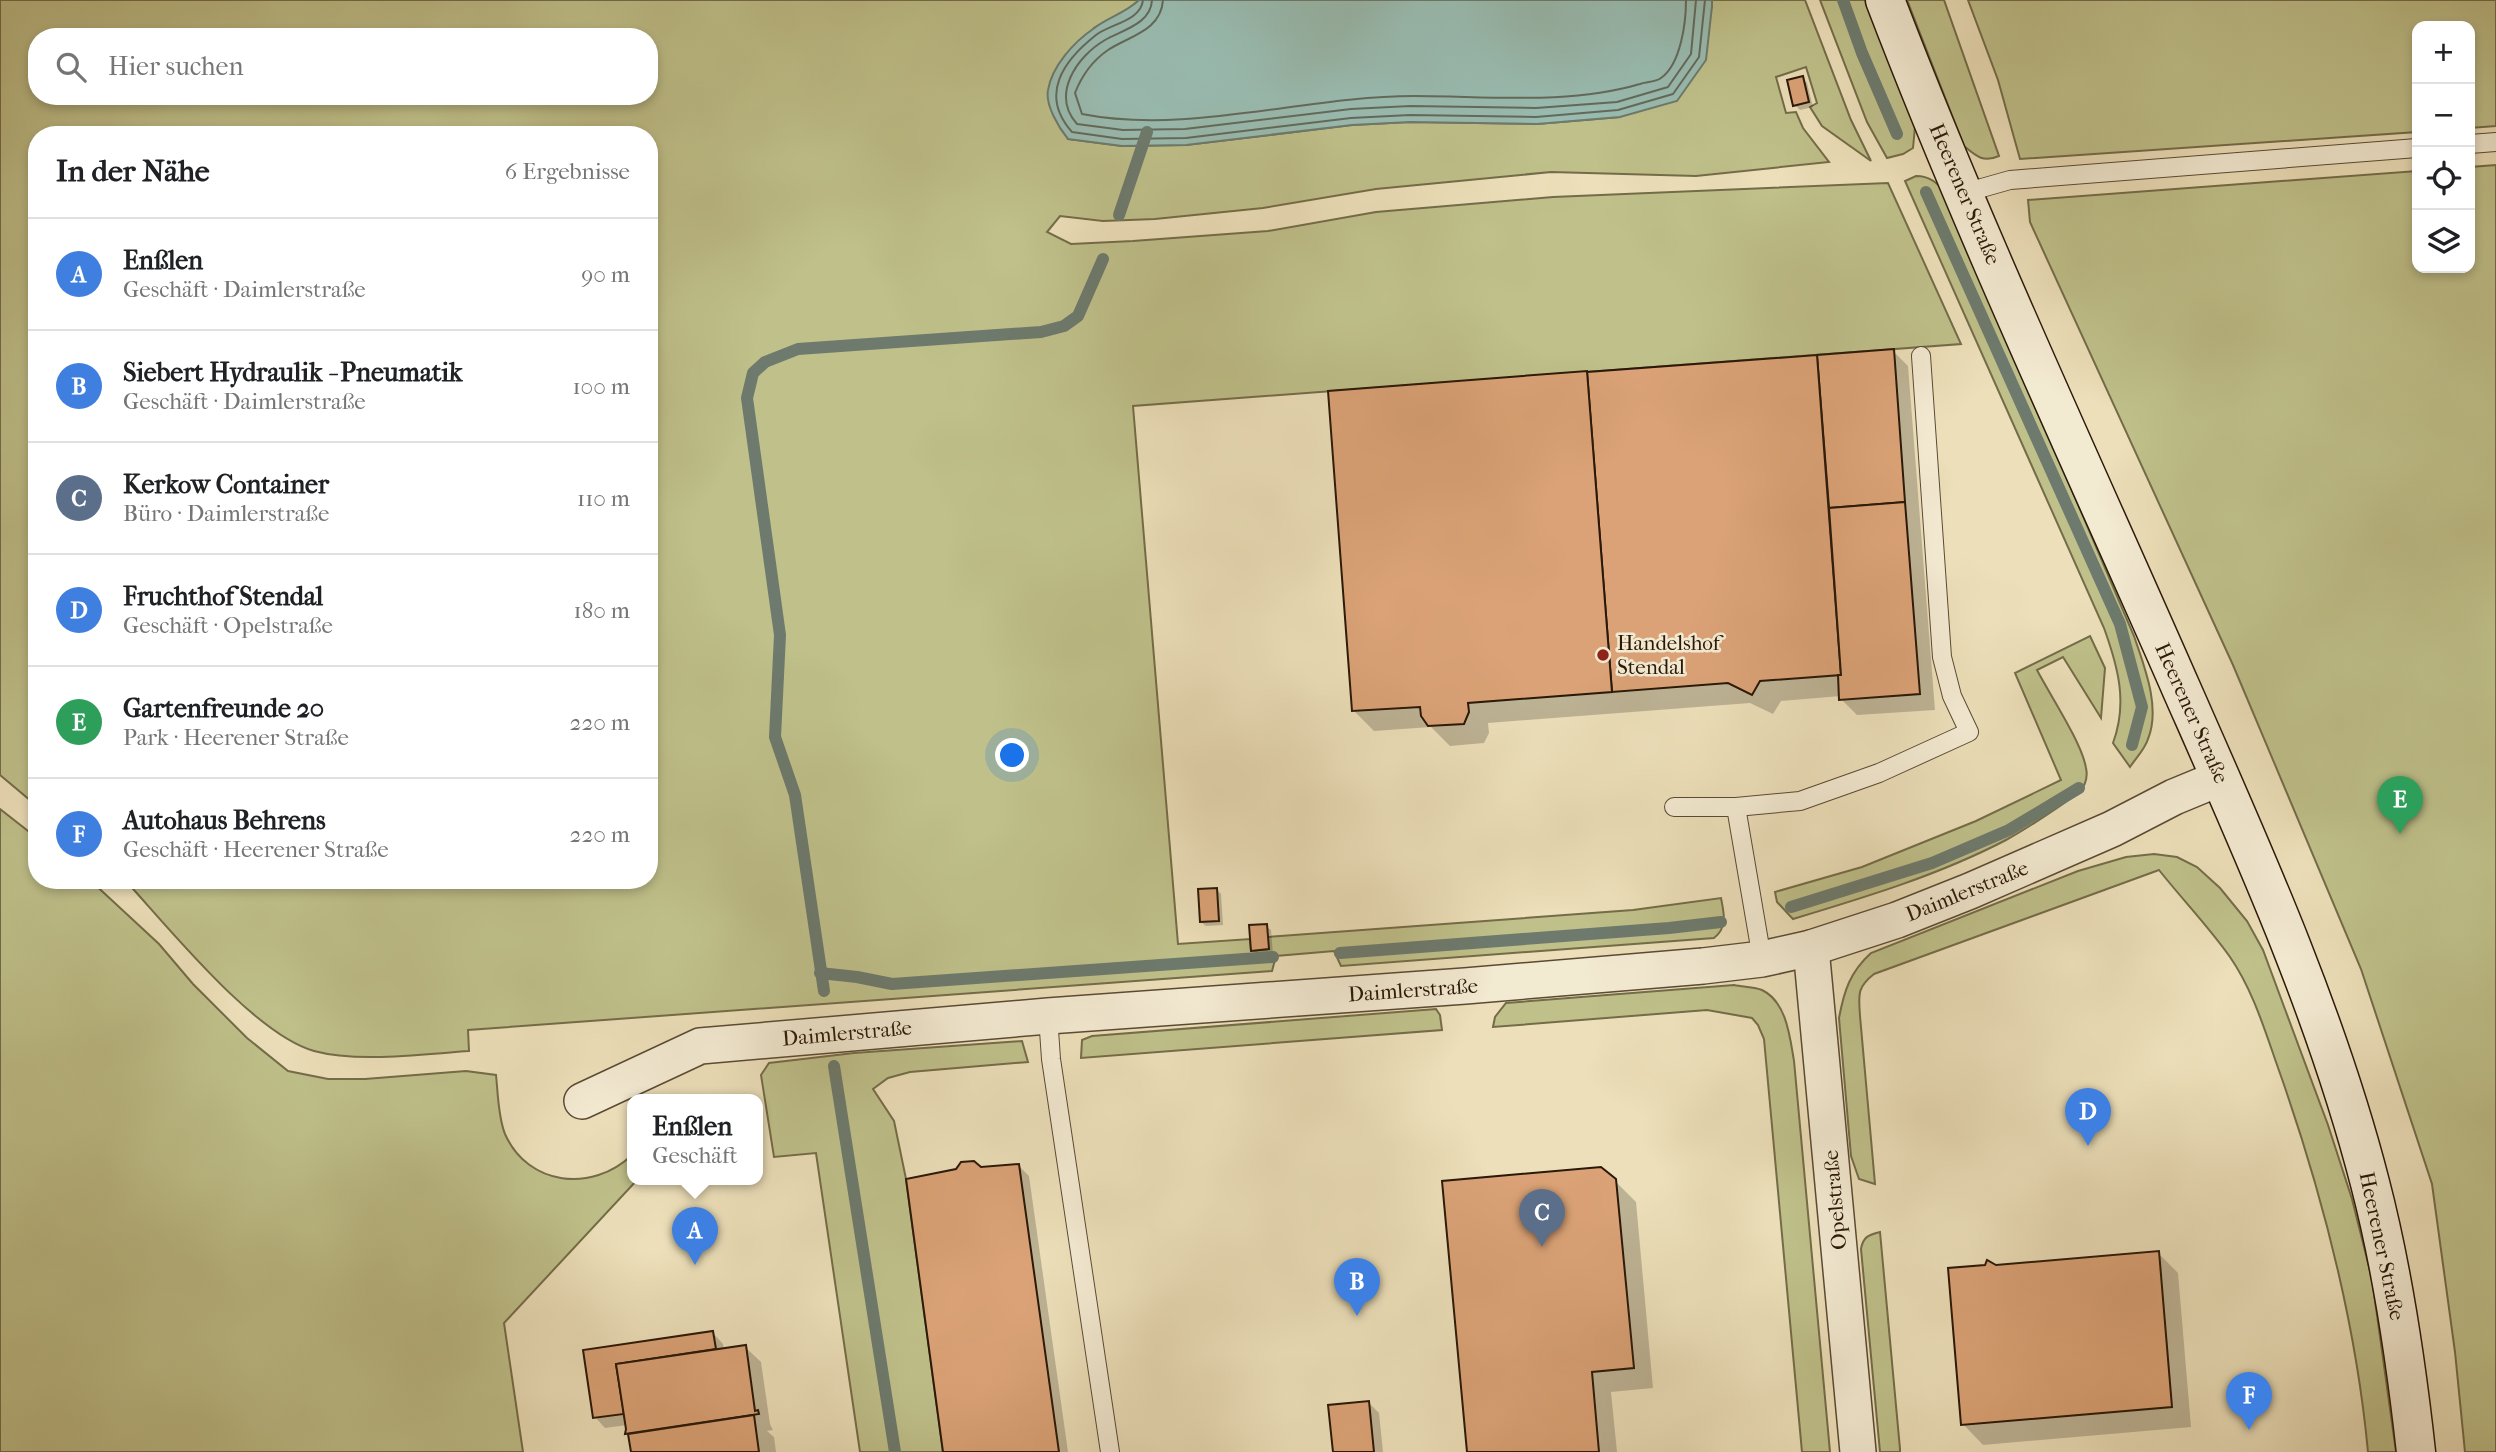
<!DOCTYPE html>
<html lang="de">
<head>
<meta charset="utf-8">
<style>
  body { margin:0; font-family:"IM FELL French Canon",serif; background:#f2f2f2; color:#202124 }
  .controls { position:absolute; right:21px; top:21px; display:grid; overflow:hidden; border-radius:14px; box-shadow:0 4px 10px #0003 }
  .controls button { width:63px; height:63px; display:grid; place-items:center; padding:0; border:0; border-bottom:2px solid #e0e0e0; background:#fff; color:#202124; font:35px sans-serif }
  .you { position:absolute; left:1013px; top:756px; width:24px; height:24px; margin:-18px; border:5px solid #fff; border-radius:50%; background:#1a73e8; box-shadow:0 0 0 10px #1a73e833 }
  .badge { display:grid; place-items:center; width:46px; height:46px; border-radius:50%; background:#ea580c; color:#fff; font-size:23px; font-weight:700 }
  .pin { position:absolute; translate:-50% -58px; filter:drop-shadow(0 2px 4px #0008) }
  .pin::after { content:''; position:absolute; top:37px; width:24px; height:21px; background:inherit; clip-path:polygon(0 0,100% 0,50% 100%) }
  .popup { position:absolute; left:627px; top:1094px; width:136px; height:91px; box-sizing:border-box; display:grid; place-content:center; border-radius:14px; background:#fff; filter:drop-shadow(0 2px 5px #0005); font-size:23px; white-space:nowrap; color:#757577 }
  .popup b { font-size:26px; color:#202124 }
  .popup::after { content:''; position:absolute; left:50%; top:100%; margin-left:-14px; border:14px solid transparent; border-top-color:#fff }
  .list { margin:0; padding:0; list-style:none }
  h2 { display:flex; justify-content:space-between; align-items:center; height:91px; margin:0; padding:0 28px; font-size:30px }
  h2 small { font-size:23px; font-weight:400; color:#757577 }
  .list li { display:grid; grid-template-columns:46px 1fr auto; gap:21px; align-items:center; box-sizing:border-box; height:112px; padding:0 28px; border-top:2px solid #e0e0e0 }
  .list b { display:block; font-size:26px; white-space:nowrap }
  .list p { margin:0; font-size:23px; white-space:nowrap; color:#757577 }
  .list em { font-size:23px; font-style:normal; color:#757577 }
  .icon { flex:none; width:38px; height:38px; fill:none; stroke:currentColor; stroke-width:2; stroke-linecap:round; stroke-linejoin:round }
  .map { position:relative; flex:none; width:2496px; height:1452px; overflow:hidden }
  .search { position:absolute; background:#fff; box-shadow:0 4px 10px #0003; left:28px; top:28px; width:630px; height:77px; display:flex; align-items:center; gap:18px; box-sizing:border-box; padding:0 24px; border-radius:28px; color:#757577; font-size:26px }
  .panel { position:absolute; background:#fff; box-shadow:0 4px 10px #0003; left:28px; top:126px; width:630px; height:763px; border-radius:28px }
  .map>svg:first-child { display:block }
</style>
</head>
<body>
<div class="map">
<svg width="2496" height="1452" viewBox="0 0 2496 1452">
  <rect width="100%" height="100%" fill="#ecdfb9"/>
  <filter id="stains"><feTurbulence type="fractalNoise" baseFrequency=".00286" numOctaves="4"/><feColorMatrix values="0 0 0 0 .2 0 0 0 0 .09 0 0 0 0 .02 0 0 0 .5 -.17"/></filter>
  <radialGradient id="worn" r=".72"><stop offset=".6" stop-color="#630" stop-opacity="0"/><stop offset="1" stop-color="#630" stop-opacity=".3"/></radialGradient>
  <g fill="#bfc08a" stroke="#746c49" stroke-width="2" fill-rule="evenodd">
    <path d="M0 0H1139L1126 12 1094 28 1068 139 1122 146 1186 145 1352 125 1410 122 1537 124 1620 117 1712 7V0H1805L1851 120 1871 161 1822 126 1810 107 1817 103 1806 67 1776 77 1786 113 1796 112 1803 128 1829 162 1696 176 1551 172 1376 189 1263 208 1155 219 1103 221 1060 216 1047 232 1071 244 1133 241 1268 231 1376 212 1553 197 1888 183 1961 344 1133 406 1178 944 1250 939 1251 951 1268 949V937L1633 910 1721 898C1724 914 1728 927 1714 938L1341 966 1334 951 1276 956 1272 971 468 1030 469 1051C423 1054 358 1063 314 1051 254 1034 169 928 125 880H649V135H37V806L0 775ZM37 37H649V96H37Z"/>
    <path d="M1820 0H1865L1915 127 1913 148 1903 154 1887 158 1867 122Z"/>
    <path d="M1907 0H1944L1999 156C1983 163 1976 156 1964 146Z"/>
    <path d="M1968 0H2496V126L2470 128V26H2417V132L2020 159 1998 80Z"/>
    <path d="M2496 165V1452H2465L2455 1352 2432 1184 2361 969 2233 665 2030 222 2028 200 2417 171V268H2470V167Z"/>
    <path d="M1916 176C1930 176 1937 183 1945 192L2134 636C2144 666 2161 707 2148 739 2145 749 2136 758 2130 767L2113 743C2128 703 2118 667 2104 628L1905 181Z"/>
    <path d="M2090 636 2105 668 2101 718 2063 657 2037 670C2050 695 2082 743 2086 768 2088 777 2085 786 2079 793 2055 809 2032 826 2006 840 1939 875 1866 897 1793 919L1777 902 1775 892 1862 867 1976 821 2061 780 2015 673Z"/>
    <path d="M0 809 37 838V880H90L159 944 193 984 247 1038 288 1071 328 1079H365L466 1071 496 1075C498 1093 498 1117 505 1134 528 1186 592 1193 632 1155V1179H638L504 1323 523 1452H0Z"/>
    <path d="M2154 854 2177 857 2197 867 2220 888 2247 921 2263 950 2328 1125 2352 1199 2372 1279 2396 1452H2368C2356 1324 2324 1200 2282 1079 2267 1038 2255 993 2230 957 2209 927 2182 899 2159 870L1874 974C1856 988 1859 996 1860 1016L1875 1184 1859 1179 1851 1156 1839 1018C1844 991 1850 972 1871 953L2078 871 2126 857Z"/>
    <path d="M1734 985C1743 987 1755 987 1762 990 1787 1002 1790 1038 1794 1061L1830 1452H1802L1764 1039 1758 1025 1752 1018 1707 1010 1493 1027 1495 1017 1506 1003Z"/>
    <path d="M1436 1009 1440 1015 1442 1030 1081 1058 1082 1040 1092 1036Z"/>
    <path d="M1022 1041 1028 1062 910 1072 888 1078 873 1089 894 1121 906 1179 943 1452H860L816 1153 774 1157 761 1075 769 1063 854 1053Z"/>
    <path d="M1880 1232 1900 1449V1452H1880L1861 1249C1863 1237 1868 1235 1880 1232Z"/>
  </g>
  <path fill="#99bcb1" stroke="#6d7a6d" stroke-width="2" d="M1139 0H1712V6L1706 60 1677 101 1620 117 1537 124 1410 122 1352 125 1186 145 1122 146 1068 139C1059 128 1045 105 1048 90 1052 66 1074 42 1093 29 1108 17 1124 14 1139 0Z"/>
  <g fill="#0003">
    <path d="M1803 78 1807 83 1813 107 1800 110 1795 105Z"/>
    <path d="M1893 351 1908 366 1935 710 1857 715 1841 699V696L1781 701 1773 714 1750 703 1488 723 1489 733 1484 743 1450 746 1431 727 1374 731 1354 711 1816 357Z"/>
    <path d="M1216 889 1221 894 1223 925 1206 926 1201 922Z"/>
    <path d="M1266 926 1271 930 1273 954 1257 955 1253 950Z"/>
    <path d="M1019 1166 1029 1176 1068 1452H945L980 1168Z"/>
    <path d="M1615 1181 1636 1202 1653 1388 1611 1392 1617 1452H1469Z"/>
    <path d="M2158 1253 2178 1273 2191 1427 1983 1445 1963 1424Z"/>
    <path d="M713 1333 723 1344 724 1350 745 1347 761 1362 770 1424 773 1430 767 1431 774 1437 776 1452H633L631 1438 627 1434V1425L605 1428 595 1417 585 1352Z"/>
    <path d="M1369 1403 1379 1413 1383 1452H1335Z"/>
  </g>
  <g fill="none" stroke-linecap="round" stroke-linejoin="round">
    <g stroke="#626a5c" stroke-width="2">
      <path d="M1143 0C1141 21 1110 24 1096 35 1063 61 1039 95 1072 132L1122 139 1186 138 1351 118 1410 115 1536 117 1618 110 1673 94 1699 57 1705 0"/>
      <path d="M1152 0C1151 24 1122 30 1105 40 1076 57 1051 95 1077 124L1123 130 1185 129 1351 109 1410 106 1536 108 1617 102 1668 87 1691 54 1696 0"/>
      <path d="M1163 0C1161 31 1129 36 1108 50 1092 61 1082 75 1075 93L1082 114C1188 135 1306 96 1414 96 1488 96 1568 105 1640 84 1646 82 1656 82 1661 78 1681 64 1686 22 1686 0"/>
    </g>
    <g stroke="#6d7a6d" stroke-width="12">
      <path d="M1843 0 1862 53 1897 134"/>
      <path d="M1926 192 2120 624 2142 707 2132 745"/>
      <path d="M1119 215 1147 132"/>
      <path d="M1791 907 1932 863 2009 830 2079 788"/>
      <path d="M1340 953 1669 928 1721 922"/>
      <path d="M820 973 857 977 892 984 1273 957"/>
      <path d="M824 991 795 795 775 737 780 635 747 398 753 373 765 362 798 349 1041 332 1064 326 1078 316 1103 259"/>
      <path d="M834 1066 895 1452"/>
    </g>
  </g>
  <g fill="#daa276" stroke="#2a1808" stroke-width="2">
    <path d="M1803 76 1809 102 1793 106 1787 80Z"/>
    <path d="M1894 349 1905 502 1829 508 1817 355Z"/>
    <path d="M1817 355 1841 675 1760 681 1752 695 1728 683 1612 692 1587 372Z"/>
    <path d="M1587 371 1612 692 1468 703 1469 712 1464 724 1428 726 1421 716 1420 707 1352 711 1328 391Z"/>
    <path d="M1905 502 1920 694 1839 700 1838 675H1841L1829 508Z"/>
    <path d="M1217 888 1219 921 1200 922 1198 889Z"/>
    <path d="M1267 924 1269 949 1251 951 1249 925Z"/>
    <path d="M974 1161 981 1167 1019 1164 1059 1452H943L906 1179 956 1169 961 1162Z"/>
    <path d="M1601 1167 1616 1179 1634 1368 1592 1372 1599 1452H1467L1442 1181Z"/>
    <path d="M2159 1251 2172 1407 1961 1425 1948 1268 1985 1265 1987 1260 1996 1265Z"/>
    <path d="M713 1331 716 1349 616 1364 624 1414 593 1418 583 1350Z"/>
    <path d="M746 1345 755 1411 758 1410 759 1414 625 1434 626 1429 616 1364Z"/>
    <path d="M1369 1401 1374 1452H1333L1328 1405Z"/>
    <path d="M754 1415 759 1452H631L628 1434Z"/>
  </g>
  <g fill="none" stroke-linecap="round" stroke-linejoin="round">
    <g stroke="#5a4a34" stroke-width="20">
      <g id="service">
        <path d="M2470 144 2496 142"/>
        <path d="M1964 193 2010 180 2417 148"/>
        <path d="M1674 807H1736L1762 959"/>
        <path d="M1736 807 1800 801 1879 773 1969 732 1952 696 1942 657 1921 356"/>
        <path d="M1048 1016 1051 1059 1110 1452"/>
      </g>
    </g>
    <g stroke="#5a4a34" stroke-width="38">
      <g id="minor">
        <path d="M1811 948 1858 1452"/>
        <path d="M582 1101 700 1046 1048 1016 1465 986 1703 966 1762 959 1811 948 1897 920 1970 891 2112 829 2174 797 2220 778"/>
      </g>
    </g>
    <g stroke="#2a1808" stroke-width="41">
      <path id="secondary" d="M1885 0C1974 233 2081 460 2181 688 2252 849 2326 1012 2370 1183 2393 1271 2406 1361 2416 1452"/>
    </g>
    <use href="#service" stroke="#f3ead2" stroke-width="18"/>
    <use href="#minor" stroke="#f3ead2" stroke-width="35"/>
    <use href="#secondary" stroke="#f3ead2" stroke-width="38"/>
  </g>
  <circle fill="#8f2418" stroke="#f3ead2" stroke-width="2.5" cx="1603" cy="655" r="7"/>
  <g text-anchor="middle" dominant-baseline="central" stroke-width="5" stroke-linejoin="round" paint-order="stroke">
    <g font-size="21" fill="#2a1808" stroke="#f3ead2">
      <text transform="translate(1965 194) rotate(67)">Heerener Straße</text>
      <text transform="translate(2192 713) rotate(66)">Heerener Straße</text>
      <text transform="translate(1967 891) rotate(-22)">Daimlerstraße</text>
      <text transform="translate(1413 990) rotate(-4)">Daimlerstraße</text>
      <text transform="translate(847 1033) rotate(-5)">Daimlerstraße</text>
      <text transform="translate(1835 1200) rotate(-95)">Opelstraße</text>
      <text transform="translate(2382 1246) rotate(78)">Heerener Straße</text>
    </g>
    <g font-size="21" fill="#2a1808" stroke="#f3ead2" text-anchor="start">
      <text x="1617" y="643">Handelshof<tspan x="1617" dy="24">Stendal</tspan></text>
    </g>
  </g>
  <rect width="100%" height="100%" filter="url(#stains)"/>
  <rect width="100%" height="100%" fill="url(#worn)"/>
</svg>
<div class="controls">
<button>+</button>
<button>−</button>
<button><svg class="icon" aria-label="locate" viewBox="0 0 24 24"><circle cx="12" cy="12" r="6"/><path d="M12 2v4M12 18v4M2 12h4M18 12h4"/></svg></button>
<button><svg class="icon" aria-label="layers" viewBox="0 0 24 24"><path d="M12 4l9 5-9 5-9-5zM3 14l9 5 9-5"/></svg></button>
</div>
<div class="you"></div>
<div class="pin badge" style="left:695px;top:1265px;background:#3f7fe0">A</div>
<div class="popup"><b>Enßlen</b>Geschäft</div>
<div class="pin badge" style="left:1357px;top:1316px;background:#3f7fe0">B</div>
<div class="pin badge" style="left:1542px;top:1247px;background:#5c6f8a">C</div>
<div class="pin badge" style="left:2088px;top:1146px;background:#3f7fe0">D</div>
<div class="pin badge" style="left:2400px;top:834px;background:#2e9e5b">E</div>
<div class="pin badge" style="left:2249px;top:1430px;background:#3f7fe0">F</div>
<div class="search"><svg class="icon" aria-label="search" viewBox="0 0 24 24"><circle cx="10" cy="10" r="6"/><path d="M15 15l6 6"/></svg>Hier suchen</div>
<section class="panel">
<h2>In der Nähe<small>6 Ergebnisse</small></h2>
<ul class="list">
<li><span class="badge" style="background:#3f7fe0">A</span><div><b>Enßlen</b><p>Geschäft · Daimlerstraße</p></div><em>90 m</em></li>
<li><span class="badge" style="background:#3f7fe0">B</span><div><b>Siebert Hydraulik - Pneumatik</b><p>Geschäft · Daimlerstraße</p></div><em>100 m</em></li>
<li><span class="badge" style="background:#5c6f8a">C</span><div><b>Kerkow Container</b><p>Büro · Daimlerstraße</p></div><em>110 m</em></li>
<li><span class="badge" style="background:#3f7fe0">D</span><div><b>Fruchthof Stendal</b><p>Geschäft · Opelstraße</p></div><em>180 m</em></li>
<li><span class="badge" style="background:#2e9e5b">E</span><div><b>Gartenfreunde 20</b><p>Park · Heerener Straße</p></div><em>220 m</em></li>
<li><span class="badge" style="background:#3f7fe0">F</span><div><b>Autohaus Behrens</b><p>Geschäft · Heerener Straße</p></div><em>220 m</em></li>
</ul>
</section>
</div>
</body>
</html>
